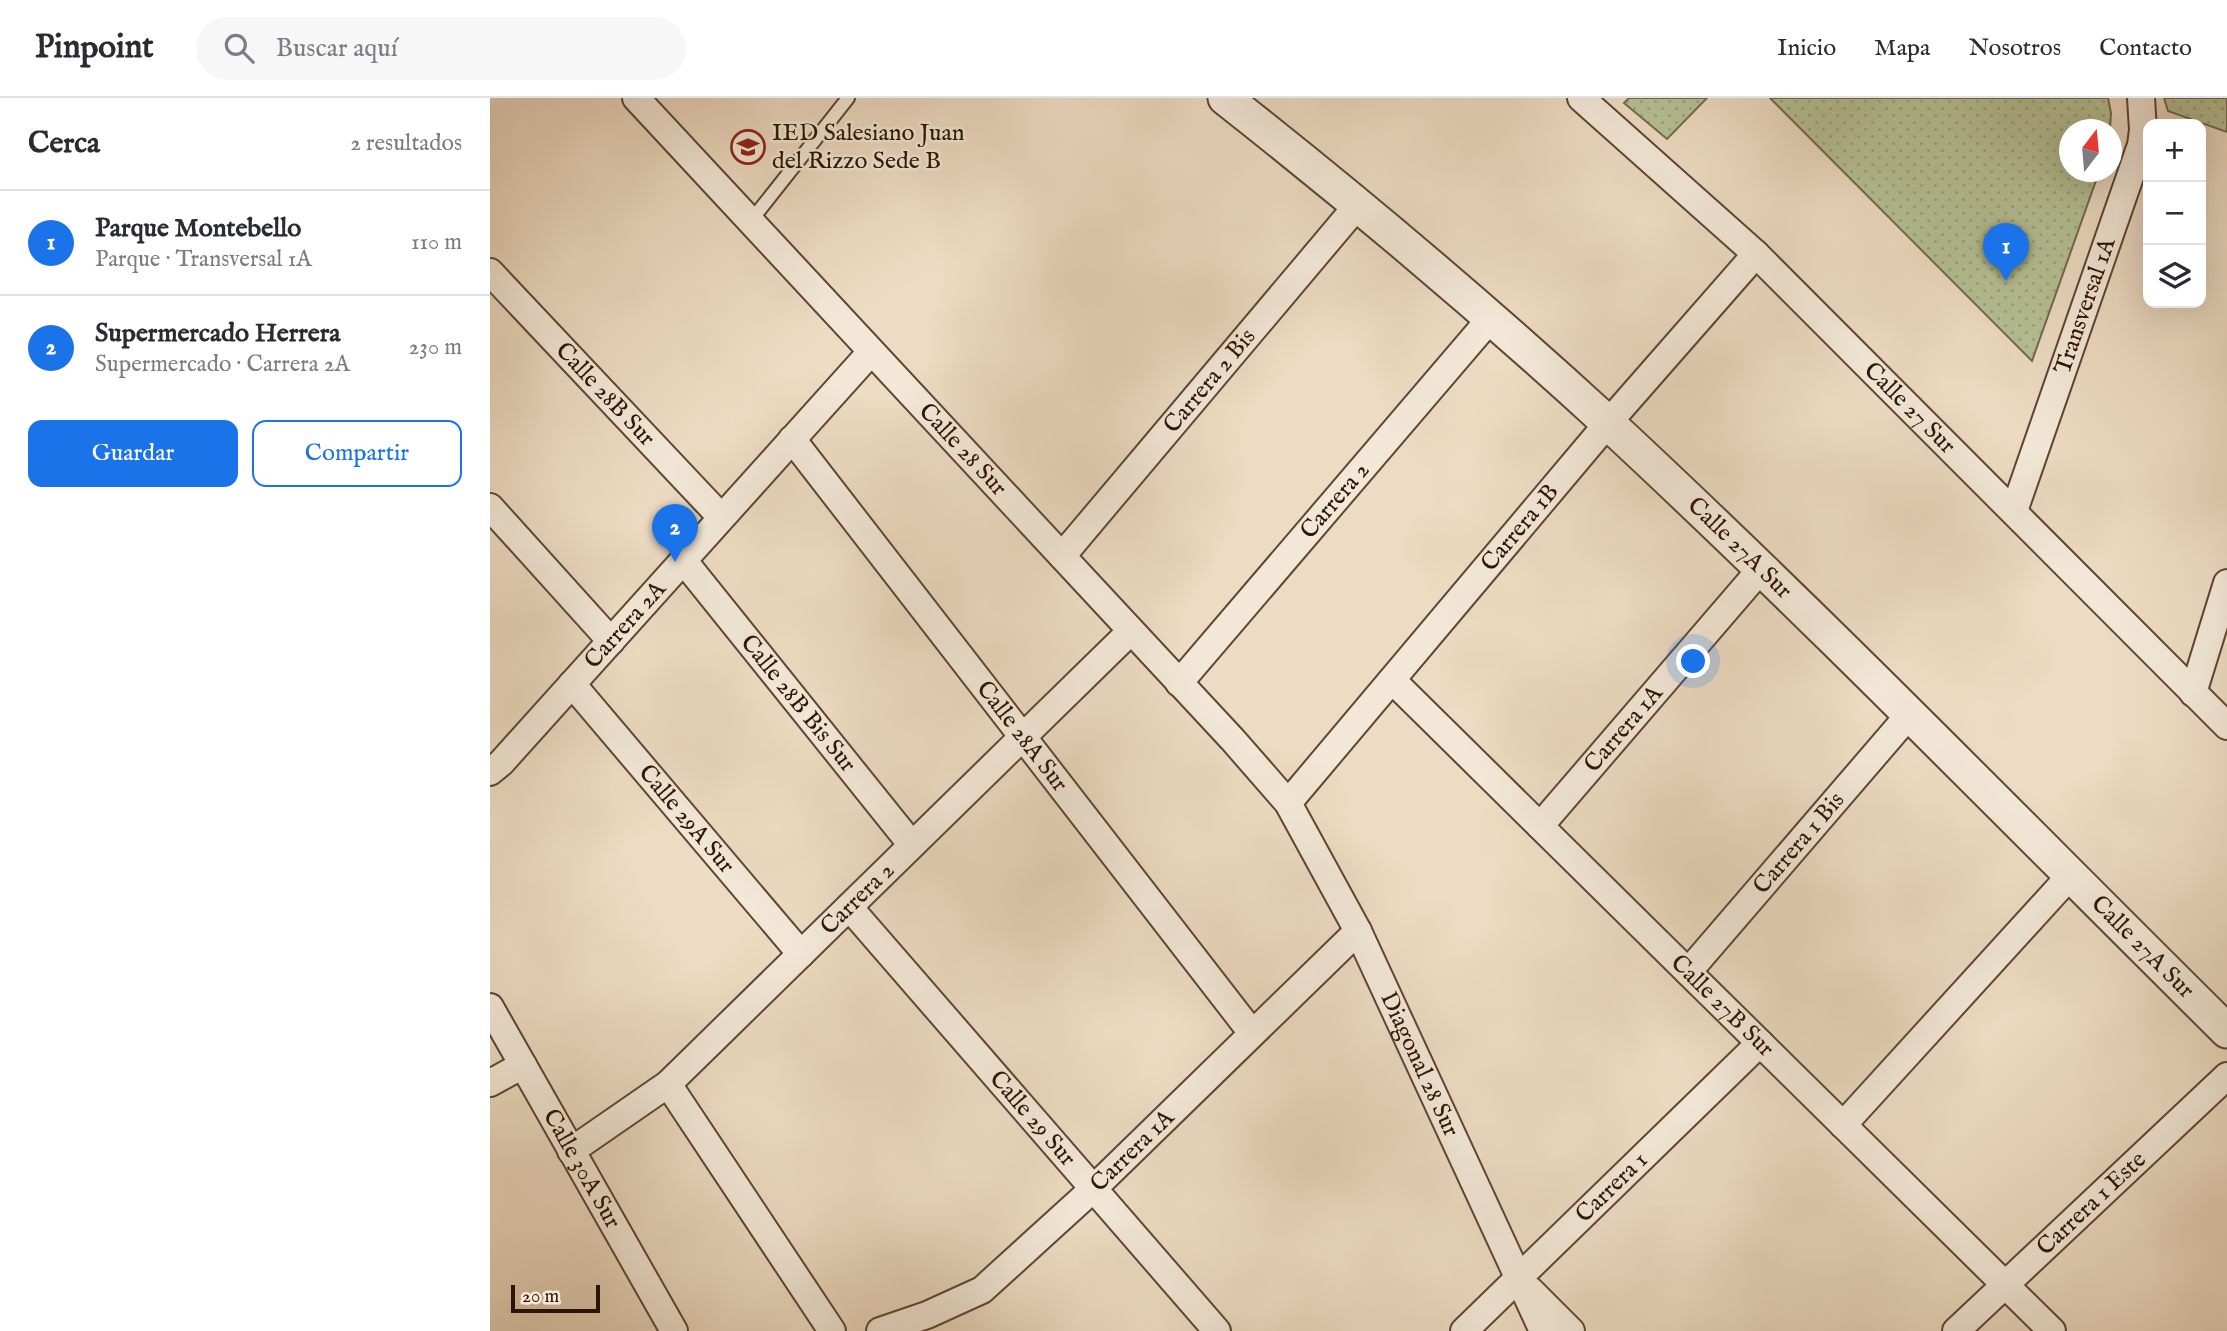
<!DOCTYPE html>
<html lang="es">
<head>
<meta charset="utf-8">
<style>
  body { margin:0; font-family:"IM FELL English",serif; background:#f7f7f7; color:#2b2b33 }
  .controls { position:absolute; right:21px; top:21px; display:grid; overflow:hidden; border-radius:14px; box-shadow:0 7px 28px #0002 }
  .controls button { width:63px; height:63px; display:grid; place-items:center; padding:0; border:0; border-bottom:2px solid #e1e1e2; background:#fff; color:#2b2b33; font:35px sans-serif }
  .compass { position:absolute; left:1569px; top:21px; width:63px; height:63px; border-radius:50%; background:#fff; box-shadow:0 7px 28px #0002; rotate:16deg }
  .scale { position:absolute; left:21px; bottom:18px; width:89px; box-sizing:border-box; padding-left:7px; border:4px solid #2d1504; border-top:0; font-size:19px; line-height:24px; white-space:nowrap; color:#2d1504; -webkit-text-stroke:5px #f3e8d8; paint-order:stroke }
  .you { position:absolute; left:1204px; top:564px; width:24px; height:24px; margin:-18px; border:5px solid #fff; border-radius:50%; background:#1a73e8; box-shadow:0 0 0 10px #1a73e833 }
  .badge { display:grid; place-items:center; width:46px; height:46px; border-radius:50%; background:#1a73e8; color:#fff; font-size:23px; font-weight:700 }
  .pin { position:absolute; translate:-50% -58px; filter:drop-shadow(0 2px 4px #0008) }
  .pin::after { content:''; position:absolute; top:37px; width:24px; height:21px; background:inherit; clip-path:polygon(0 0,100% 0,50% 100%) }
  .list { margin:0; padding:0; list-style:none }
  h2 { display:flex; justify-content:space-between; align-items:center; height:91px; margin:0; padding:0 28px; font-size:30px }
  h2 small { font-size:23px; font-weight:400; color:#7c7c81 }
  .list li { display:grid; grid-template-columns:46px 1fr auto; gap:21px; align-items:center; box-sizing:border-box; height:105px; padding:0 28px; border-top:2px solid #e1e1e2 }
  .list b { display:block; font-size:26px; white-space:nowrap }
  .list p { margin:0; font-size:23px; white-space:nowrap; color:#7c7c81 }
  .list em { font-size:23px; font-style:normal; color:#7c7c81 }
  .actions { display:flex; gap:14px; padding:21px 28px }
  .actions a { flex:1; padding:16px 0; border:2px solid #1a73e8; border-radius:14px; text-align:center; font-size:24px; color:#1a73e8 }
  .actions .main { background:#1a73e8; color:#fff }
  .icon { flex:none; width:38px; height:38px; fill:none; stroke:currentColor; stroke-width:2; stroke-linecap:round; stroke-linejoin:round }
  .map { position:relative; flex:none; width:1737px; height:1233px; overflow:hidden }
  header { display:flex; align-items:center; gap:42px; box-sizing:border-box; height:98px; padding:0 35px; background:#fff; border-bottom:2px solid #e1e1e2 }
  header strong { font-size:33px }
  nav { display:flex; gap:38px; margin-inline-start:auto; font-size:24px }
  .search { width:490px; height:63px; background:#f7f7f7; display:flex; align-items:center; gap:18px; box-sizing:border-box; padding:0 24px; border-radius:38px; color:#7c7c81; font-size:26px }
  main { display:flex }
  aside { flex:1; background:#fff }
  .map>svg:first-child { display:block }
</style>
</head>
<body>
<header>
<strong>Pinpoint</strong>
<div class="search"><svg class="icon" aria-label="search" viewBox="0 0 24 24"><circle cx="10" cy="10" r="6"/><path d="M15 15l6 6"/></svg>Buscar aquí</div>
<nav><a>Inicio</a><a>Mapa</a><a>Nosotros</a><a>Contacto</a></nav>
</header>
<main>
<aside>
<h2>Cerca<small>2 resultados</small></h2>
<ul class="list">
<li><span class="badge">1</span><div><b>Parque Montebello</b><p>Parque · Transversal 1A</p></div><em>110 m</em></li>
<li><span class="badge">2</span><div><b>Supermercado Herrera</b><p>Supermercado · Carrera 2A</p></div><em>230 m</em></li>
</ul>
<div class="actions"><a class="main">Guardar</a><a>Compartir</a></div>
</aside>
<div class="map">
<svg width="1737" height="1233" viewBox="0 0 1737 1233">
  <defs>
    <pattern id="park-dots" width="8" height="8" patternUnits="userSpaceOnUse" patternTransform="scale(1.75)"><rect width="8" height="8" fill="#b5c196"/><path d="M2 2h.1M6 6h.1" fill="none" stroke="#9ca580" stroke-width="1.8" stroke-linecap="round"/></pattern>
  </defs>
  <rect width="100%" height="100%" fill="#eddbc3"/>
  <filter id="stains"><feTurbulence type="fractalNoise" baseFrequency=".00286" numOctaves="4"/><feColorMatrix values="0 0 0 0 .2 0 0 0 0 .09 0 0 0 0 .02 0 0 0 .5 -.17"/></filter>
  <radialGradient id="worn" r=".72"><stop offset=".6" stop-color="#630" stop-opacity="0"/><stop offset="1" stop-color="#630" stop-opacity=".3"/></radialGradient>
  <g fill="url(#park-dots)" stroke="#716b4d" stroke-width="2">
    <path d="M1139 0H1217L1177 41 1134 5Z"/>
    <path d="M1280 0H1618L1621 15 1620 31 1580 32V74H1609L1542 263Z"/>
    <path d="M1674 0H1737V34L1678 13Z"/>
  </g>
  <g fill="none" stroke-linecap="round" stroke-linejoin="round">
    <g stroke="#5d4634" stroke-width="16">
      <path id="service" d="M260 124 358 0"/>
    </g>
    <g stroke="#5d4634" stroke-width="30">
      <g id="minor">
        <path id="s1" d="M146 0 743 642 798 705 868 833 1053 1233"/>
        <path id="s2" d="M1091 0 1266 156 1737 628"/>
        <path id="s3" d="M0 174 231 419"/>
        <path id="s4" d="M302 341 762 935"/>
        <path d="M0 409 121 543"/>
        <path id="s5" d="M1524 413 1651 47 1653 32 1651 0"/>
        <path id="s6" d="M572 458 867 108"/>
        <path id="s7" d="M193 462 422 747"/>
        <path id="s8" d="M902 582 1562 1233"/>
        <path id="s9" d="M689 585 1001 220"/>
        <path id="s10" d="M82 586 311 856"/>
        <path d="M1703 595 1737 485"/>
        <path id="s11" d="M0 674 11 665 381 254"/>
        <path id="s12" d="M798 705 1118 325 1266 156"/>
        <path id="s13" d="M1050 728 1271 471"/>
        <path id="s14" d="M359 809 727 1233"/>
        <path id="s15" d="M1198 874 1419 617"/>
        <path id="s16" d="M0 909 184 1233"/>
        <path d="M0 985 33 967"/>
        <path d="M178 986 342 1233"/>
        <path d="M1353 1027 1580 778"/>
        <path id="s17" d="M81 1053 178 986 641 533"/>
        <path d="M1040 1192 1081 1233"/>
        <path id="s18" d="M390 1233 437 1217 492 1192 603 1091 868 833"/>
        <path id="s19" d="M974 1233 1270 945"/>
        <path id="s20" d="M1466 1233 1737 978"/>
      </g>
    </g>
    <g stroke="#5d4634" stroke-width="37">
      <g id="tertiary">
        <path id="s21" d="M735 0C866 103 995 212 1118 325 1330 522 1532 730 1737 933"/>
      </g>
    </g>
    <use href="#service" stroke="#f3e8d8" stroke-width="12"/>
    <use href="#minor" stroke="#f3e8d8" stroke-width="26"/>
    <use href="#tertiary" stroke="#f3e8d8" stroke-width="33"/>
  </g>
  <defs>
    <g id="school-ring" transform="scale(1.75)"><circle r="9.5" fill="#f3e8d8" stroke="#8f2418" stroke-width="1.5"/><path d="M0-5L7-2L0 1L-7-2ZM-4 1L0 2.5L4 1V4Q0 6-4 4Z" fill="#8f2418"/></g>
  </defs>
  <g fill-rule="evenodd">
    <use href="#school-ring" x="258" y="49"/>
  </g>
  <g text-anchor="middle" dominant-baseline="central" stroke-width="5" stroke-linejoin="round" paint-order="stroke">
    <g font-size="24" fill="#2d1504" stroke="#f3e8d8" text-anchor="start">
      <text x="282" y="35">IED Salesiano Juan<tspan x="282" dy="28">del Rizzo Sede B</tspan></text>
    </g>
    <g font-size="24" fill="#2d1504" stroke="#f3e8d8">
      <text stroke="none"><textPath href="#s5" startOffset="217">Transversal 1A</textPath></text>
      <text stroke="none"><textPath href="#s6" startOffset="229">Carrera 2 Bis</textPath></text>
      <text stroke="none"><textPath href="#s3" startOffset="168">Calle 28B Sur</textPath></text>
      <text stroke="none"><textPath href="#s2" startOffset="452">Calle 27 Sur</textPath></text>
      <text stroke="none"><textPath href="#s1" startOffset="480">Calle 28 Sur</textPath></text>
      <text stroke="none"><textPath href="#s9" startOffset="240">Carrera 2</textPath></text>
      <text stroke="none"><textPath href="#s12" startOffset="360">Carrera 1B</textPath></text>
      <text stroke="none"><textPath href="#s21" startOffset="684">Calle 27A Sur</textPath></text>
      <text stroke="none"><textPath href="#s11" startOffset="200">Carrera 2A</textPath></text>
      <text stroke="none"><textPath href="#s7" startOffset="184">Calle 28B Bis Sur</textPath></text>
      <text stroke="none"><textPath href="#s13" startOffset="128">Carrera 1A</textPath></text>
      <text stroke="none"><textPath href="#s4" startOffset="376">Calle 28A Sur</textPath></text>
      <text stroke="none"><textPath href="#s10" startOffset="177">Calle 29A Sur</textPath></text>
      <text stroke="none"><textPath href="#s15" startOffset="170">Carrera 1 Bis</textPath></text>
      <text stroke="none"><textPath href="#s17" startOffset="383">Carrera 2</textPath></text>
      <text stroke="none"><textPath href="#s21" startOffset="1251">Calle 27A Sur</textPath></text>
      <text stroke="none"><textPath href="#s8" startOffset="464">Calle 27B Sur</textPath></text>
      <text stroke="none"><textPath href="#s1" startOffset="1253">Diagonal 28 Sur</textPath></text>
      <text stroke="none"><textPath href="#s14" startOffset="280">Calle 29 Sur</textPath></text>
      <text stroke="none"><textPath href="#s18" startOffset="315">Carrera 1A</textPath></text>
      <text stroke="none"><textPath href="#s16" startOffset="186">Calle 30A Sur</textPath></text>
      <text stroke="none"><textPath href="#s19" startOffset="206">Carrera 1</textPath></text>
      <text stroke="none"><textPath href="#s20" startOffset="186">Carrera 1 Este</textPath></text>
    </g>
  </g>
  <rect width="100%" height="100%" filter="url(#stains)"/>
  <rect width="100%" height="100%" fill="url(#worn)"/>
</svg>
<div class="controls">
<button>+</button>
<button>−</button>
<button><svg class="icon" aria-label="layers" viewBox="0 0 24 24"><path d="M12 4l9 5-9 5-9-5zM3 14l9 5 9-5"/></svg></button>
</div>
<svg class="compass" viewBox="-18 -18 36 36"><path d="M0-13l5 13h-10z" fill="#e53935"/><path d="M0 13l5-13h-10z" fill="#7c7c81"/></svg>
<div class="scale">20 m</div>
<div class="you"></div>
<div class="pin badge" style="left:1516px;top:183px">1</div>
<div class="pin badge" style="left:185px;top:464px">2</div>
</div>
</main>
</body>
</html>
